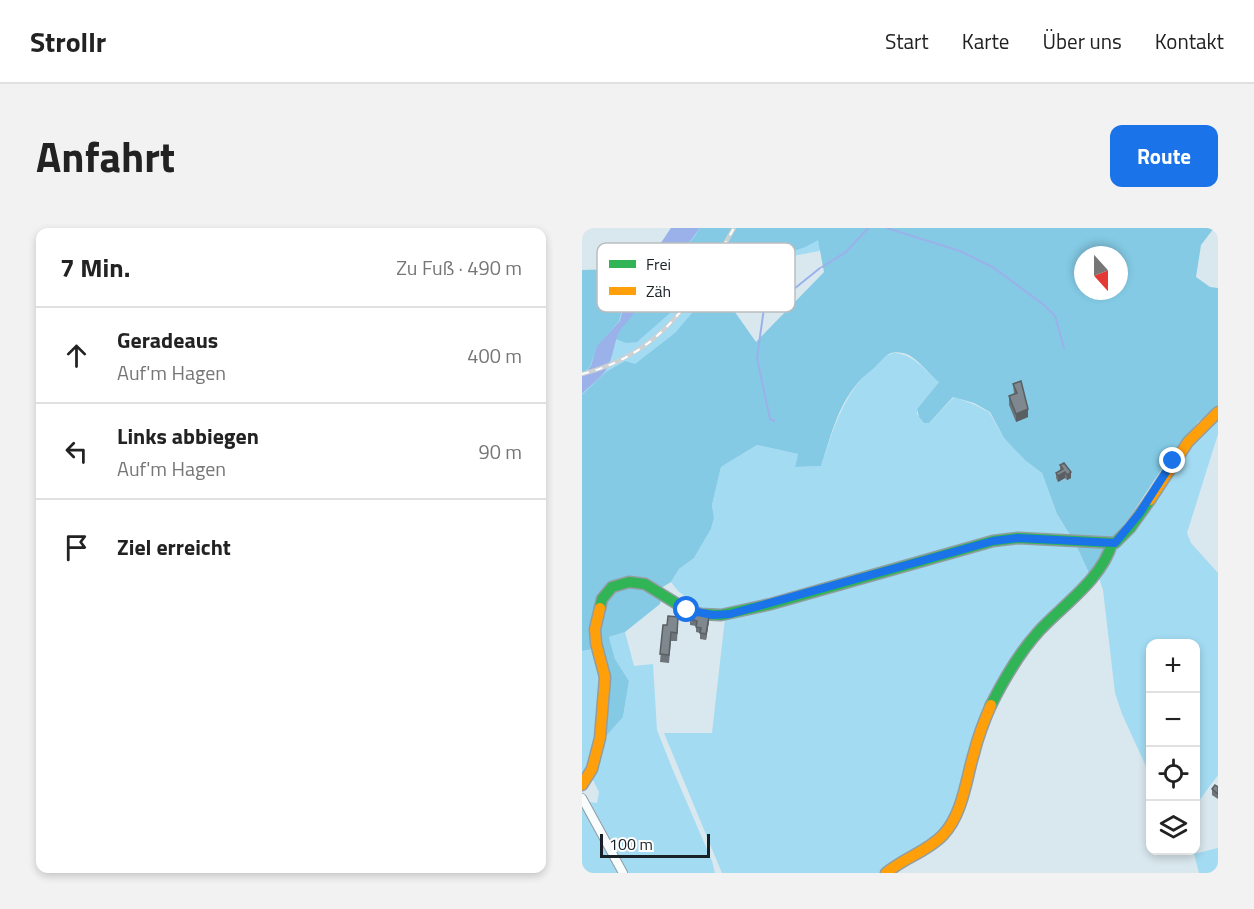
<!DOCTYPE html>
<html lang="de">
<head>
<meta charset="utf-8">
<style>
  body { margin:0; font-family:"Titillium Web",sans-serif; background:#f2f2f2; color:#222 }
  .controls { position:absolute; right:18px; bottom:18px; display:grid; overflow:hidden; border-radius:12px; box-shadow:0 3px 9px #0003 }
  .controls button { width:54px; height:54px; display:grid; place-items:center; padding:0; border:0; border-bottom:2px solid #e0e0e0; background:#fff; color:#222; font:30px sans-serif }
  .compass { position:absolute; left:492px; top:18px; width:54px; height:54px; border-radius:50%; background:#fff; box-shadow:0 3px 9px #0003; rotate:159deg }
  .scale { position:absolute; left:18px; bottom:15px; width:110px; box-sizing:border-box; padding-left:6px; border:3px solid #182226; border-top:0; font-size:16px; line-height:21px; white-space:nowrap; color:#182226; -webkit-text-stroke:4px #fff; paint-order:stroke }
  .stop { position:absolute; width:18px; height:18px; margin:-14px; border:4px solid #1a73e8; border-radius:50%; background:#fff }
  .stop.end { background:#1a73e8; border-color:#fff; box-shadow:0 2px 6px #0008 }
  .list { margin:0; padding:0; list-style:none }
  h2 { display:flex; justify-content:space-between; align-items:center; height:78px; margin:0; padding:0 24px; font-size:26px }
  h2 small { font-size:20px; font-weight:400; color:#767676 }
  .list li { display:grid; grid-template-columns:39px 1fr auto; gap:18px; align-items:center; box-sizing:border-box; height:96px; padding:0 24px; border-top:2px solid #e0e0e0 }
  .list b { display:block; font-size:22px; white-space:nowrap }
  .list p { margin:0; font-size:20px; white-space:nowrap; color:#767676 }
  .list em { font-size:20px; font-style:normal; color:#767676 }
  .icon { flex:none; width:33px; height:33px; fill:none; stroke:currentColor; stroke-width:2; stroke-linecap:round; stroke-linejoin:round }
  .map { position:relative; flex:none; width:636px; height:645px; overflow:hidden; border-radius:12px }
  header { display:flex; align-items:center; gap:36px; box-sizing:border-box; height:84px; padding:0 30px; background:#fff; border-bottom:2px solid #e0e0e0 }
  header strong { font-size:28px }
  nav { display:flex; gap:33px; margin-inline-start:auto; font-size:21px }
  .intro { display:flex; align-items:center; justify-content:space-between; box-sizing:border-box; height:144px; padding:0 36px }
  h1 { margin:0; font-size:42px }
  .button { padding:15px 27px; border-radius:12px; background:#1a73e8; color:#fff; font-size:21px; font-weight:700 }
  main { display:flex; gap:36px; padding:0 36px }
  aside { flex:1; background:#fff; border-radius:12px; box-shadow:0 3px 9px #0003 }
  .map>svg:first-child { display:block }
</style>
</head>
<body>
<header>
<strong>Strollr</strong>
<nav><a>Start</a><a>Karte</a><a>Über uns</a><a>Kontakt</a></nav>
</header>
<div class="intro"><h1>Anfahrt</h1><a class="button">Route</a></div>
<main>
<aside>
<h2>7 Min.<small>Zu Fuß · 490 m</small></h2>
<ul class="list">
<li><svg class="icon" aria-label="ahead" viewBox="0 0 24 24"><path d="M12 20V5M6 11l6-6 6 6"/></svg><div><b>Geradeaus</b><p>Auf'm Hagen</p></div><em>400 m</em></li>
<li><svg class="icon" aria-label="left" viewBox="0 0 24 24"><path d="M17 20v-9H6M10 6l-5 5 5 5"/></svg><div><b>Links abbiegen</b><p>Auf'm Hagen</p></div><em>90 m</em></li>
<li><svg class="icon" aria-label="arrive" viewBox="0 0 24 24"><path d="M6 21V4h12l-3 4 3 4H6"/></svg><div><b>Ziel erreicht</b></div></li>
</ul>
</aside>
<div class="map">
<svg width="636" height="645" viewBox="0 0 636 645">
  <rect width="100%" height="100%" fill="#d9e8ee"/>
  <g fill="#a3dbf2">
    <path d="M89 0H260L237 23 190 32 168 31 143 19 127 46 132 57 126 73 0 203V114L61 32 67 35Z"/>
    <path d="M312 125C332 126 342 142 357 154L335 181V186L342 195H347L372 169 391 176 407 184 422 210 443 231 460 245 475 286 490 311 437 307 149 383 115 381 104 376 107 371 96 363 89 354 97 341 112 330 129 301 132 290 130 277 139 239 175 217 216 226 213 239 239 238C248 211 256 183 273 159 281 147 294 140 302 128Z"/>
    <path d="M636 185V206L605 305 609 315 636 345V547L614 577V416H568V547L540 486 533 465 521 362 517 350 513 348 592 233Z"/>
    <path d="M424 314 494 317 507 345 428 441 367 599 300 645H140L82 505H130L143 390Z"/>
    <path d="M43 404 52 438 71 436 75 502 90 540 130 633 133 645H46L6 574 15 575 17 564 9 548 20 513 41 489 47 453 33 431 27 409Z"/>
    <path d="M14 421 18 435 16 510 0 554V423Z"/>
    <path d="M0 576 39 645H0Z"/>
    <path d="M636 620V645H617L612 626Z"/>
  </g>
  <g fill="#84cae4" fill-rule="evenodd">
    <path d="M117 0H632L619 17 614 49 628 59 636 60V180L616 194 588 229 513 341 507 345 494 317 475 286 460 245 443 232 422 210 408 184 392 175 371 169 347 195H342L337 189 335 181 357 154C346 146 335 128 321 125 306 122 303 129 294 138 288 144 279 150 274 157 255 180 248 211 239 238L213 239 216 226 175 217 139 239 130 277 132 290 129 301 112 330 97 341 89 354 79 360 80 367 78 376 43 404 27 409 33 431 47 453 41 489 20 513 17 420 0 423V167L24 144 43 133 53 136 93 105 134 57 174 114 242 44 236 12C213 26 199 27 173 20L170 30H159L143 24 129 45 118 47 104 71 55 114 44 115 34 111 39 100 71 61 91 33 114 7ZM501 27H537V63H501Z"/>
    <path d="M69 28 65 40 41 77 37 93 15 119 8 138 0 147V42L37 41 54 30Z"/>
  </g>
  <path fill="#9bb1e9" d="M89 0H117C111 13 98 21 90 33 74 56 58 79 39 101 31 114 32 129 24 142 18 151 7 158 0 166V148L9 138 15 118 38 93 42 77 66 41 70 28Z"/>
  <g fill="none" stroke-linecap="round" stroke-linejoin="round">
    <g stroke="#9bb1e9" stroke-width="2">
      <path d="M305 0 378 23 412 40 462 77 473 88 482 120"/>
      <path d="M89 32 95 33 116 45"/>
      <path d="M240 39 264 24 286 0"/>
      <path d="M132 53 138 59 150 66 189 70 207 65 238 40"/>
      <path d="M179 70 182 80 175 130 188 191 192 193"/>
    </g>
    <g stroke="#929da2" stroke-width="10">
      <path id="street" d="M0 570 41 645"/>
    </g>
    <g stroke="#929da2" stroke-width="13">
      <g id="fast">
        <path d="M18 380 20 371 30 359 47 354 63 356 105 382 119 386 139 387 189 376 411 313 436 310 533 315 548 300 568 272"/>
        <path d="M409 477C422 451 437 425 457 403 481 377 520 351 530 315"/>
      </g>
    </g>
    <g stroke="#929da2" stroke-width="13">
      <g id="slow">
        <path d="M568 272 606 214 636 184"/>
        <path d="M0 557 10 541 18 510 23 449 14 415 13 401 18 380"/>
        <path d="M304 645C322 630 346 623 361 607 381 586 384 551 392 525 396 509 402 493 409 477"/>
      </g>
    </g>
    <use href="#street" stroke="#f9fcfc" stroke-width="8"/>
    <use href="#fast" stroke="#30b455" stroke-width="10"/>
    <use href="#slow" stroke="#ff9f0a" stroke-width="10"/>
    <g stroke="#ccd1d3" stroke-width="4.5">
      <path id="rail" d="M0 146C83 125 113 68 152 0"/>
    </g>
    <use href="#rail" stroke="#fff" stroke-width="2" stroke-dasharray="7" stroke-linecap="butt"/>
  </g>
  <g fill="#6d757a">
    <path d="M139 33 159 35 156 42 159 49 155 58 147 54V48L150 41 139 38Z"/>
    <path d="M431 156 446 189 434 194 427 177V168L432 166Z"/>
    <path d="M478 237 489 250 485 252 483 250 476 254 474 250V245L478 242Z"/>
    <path d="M108 391 127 393 124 412 118 411V405L114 404V398L108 397Z"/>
    <path d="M81 397 96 398 95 413H89L87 435 78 434Z"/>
    <path d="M636 559V571L630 567V561Z"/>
  </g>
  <g fill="#595f63">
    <path d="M159 30V35L156 43V37Z"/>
    <path d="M159 43V49L155 58V52Z"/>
    <path d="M446 181V189L434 194V186Z"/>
    <path d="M483 244V250L476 254V248Z"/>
    <path d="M489 244V250L485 252V247Z"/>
    <path d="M127 388V393L124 412V406Z"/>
  </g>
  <g fill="#7f888e" stroke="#595f63" stroke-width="1.5">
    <path d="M439 153 446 181 434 186 427 168 435 165 431 156Z"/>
    <path d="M482 235 489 244 485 247 483 244 476 248 474 245 481 241 478 237Z"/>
    <path d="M109 384 127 388 124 406 118 405 119 400 114 399 115 393 108 391Z"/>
    <path d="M86 388 96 389 95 405 89 404 87 427 78 426 81 397H85Z"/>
    <path d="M633 557 636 559V566L630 561Z"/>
  </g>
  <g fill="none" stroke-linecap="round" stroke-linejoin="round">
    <path stroke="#1a73e8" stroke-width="8" d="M105 382 131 387 148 386 411 313 436 310 533 315 557 286 591 233"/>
  </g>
  <rect x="15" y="15" width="198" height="69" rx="9" fill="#fff" stroke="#babdbe" stroke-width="1.5"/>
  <rect x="27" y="32" width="27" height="8" fill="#30b455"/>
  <rect x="27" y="59" width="27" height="8" fill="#ff9f0a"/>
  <g font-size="16" fill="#182226">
    <text x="64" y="42">Frei</text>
    <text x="64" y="69">Zäh</text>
  </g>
</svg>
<div class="controls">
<button>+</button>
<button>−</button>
<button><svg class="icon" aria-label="locate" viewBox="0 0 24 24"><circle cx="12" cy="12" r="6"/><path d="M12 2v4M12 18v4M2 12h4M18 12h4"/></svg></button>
<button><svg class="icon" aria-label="layers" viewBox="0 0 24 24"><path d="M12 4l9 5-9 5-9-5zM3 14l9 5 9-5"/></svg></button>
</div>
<svg class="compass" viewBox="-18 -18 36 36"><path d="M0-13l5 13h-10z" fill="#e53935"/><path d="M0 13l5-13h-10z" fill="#767676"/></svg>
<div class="scale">100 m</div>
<div class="stop" style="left:105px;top:382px"></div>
<div class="stop end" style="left:591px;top:233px"></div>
</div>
</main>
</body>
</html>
